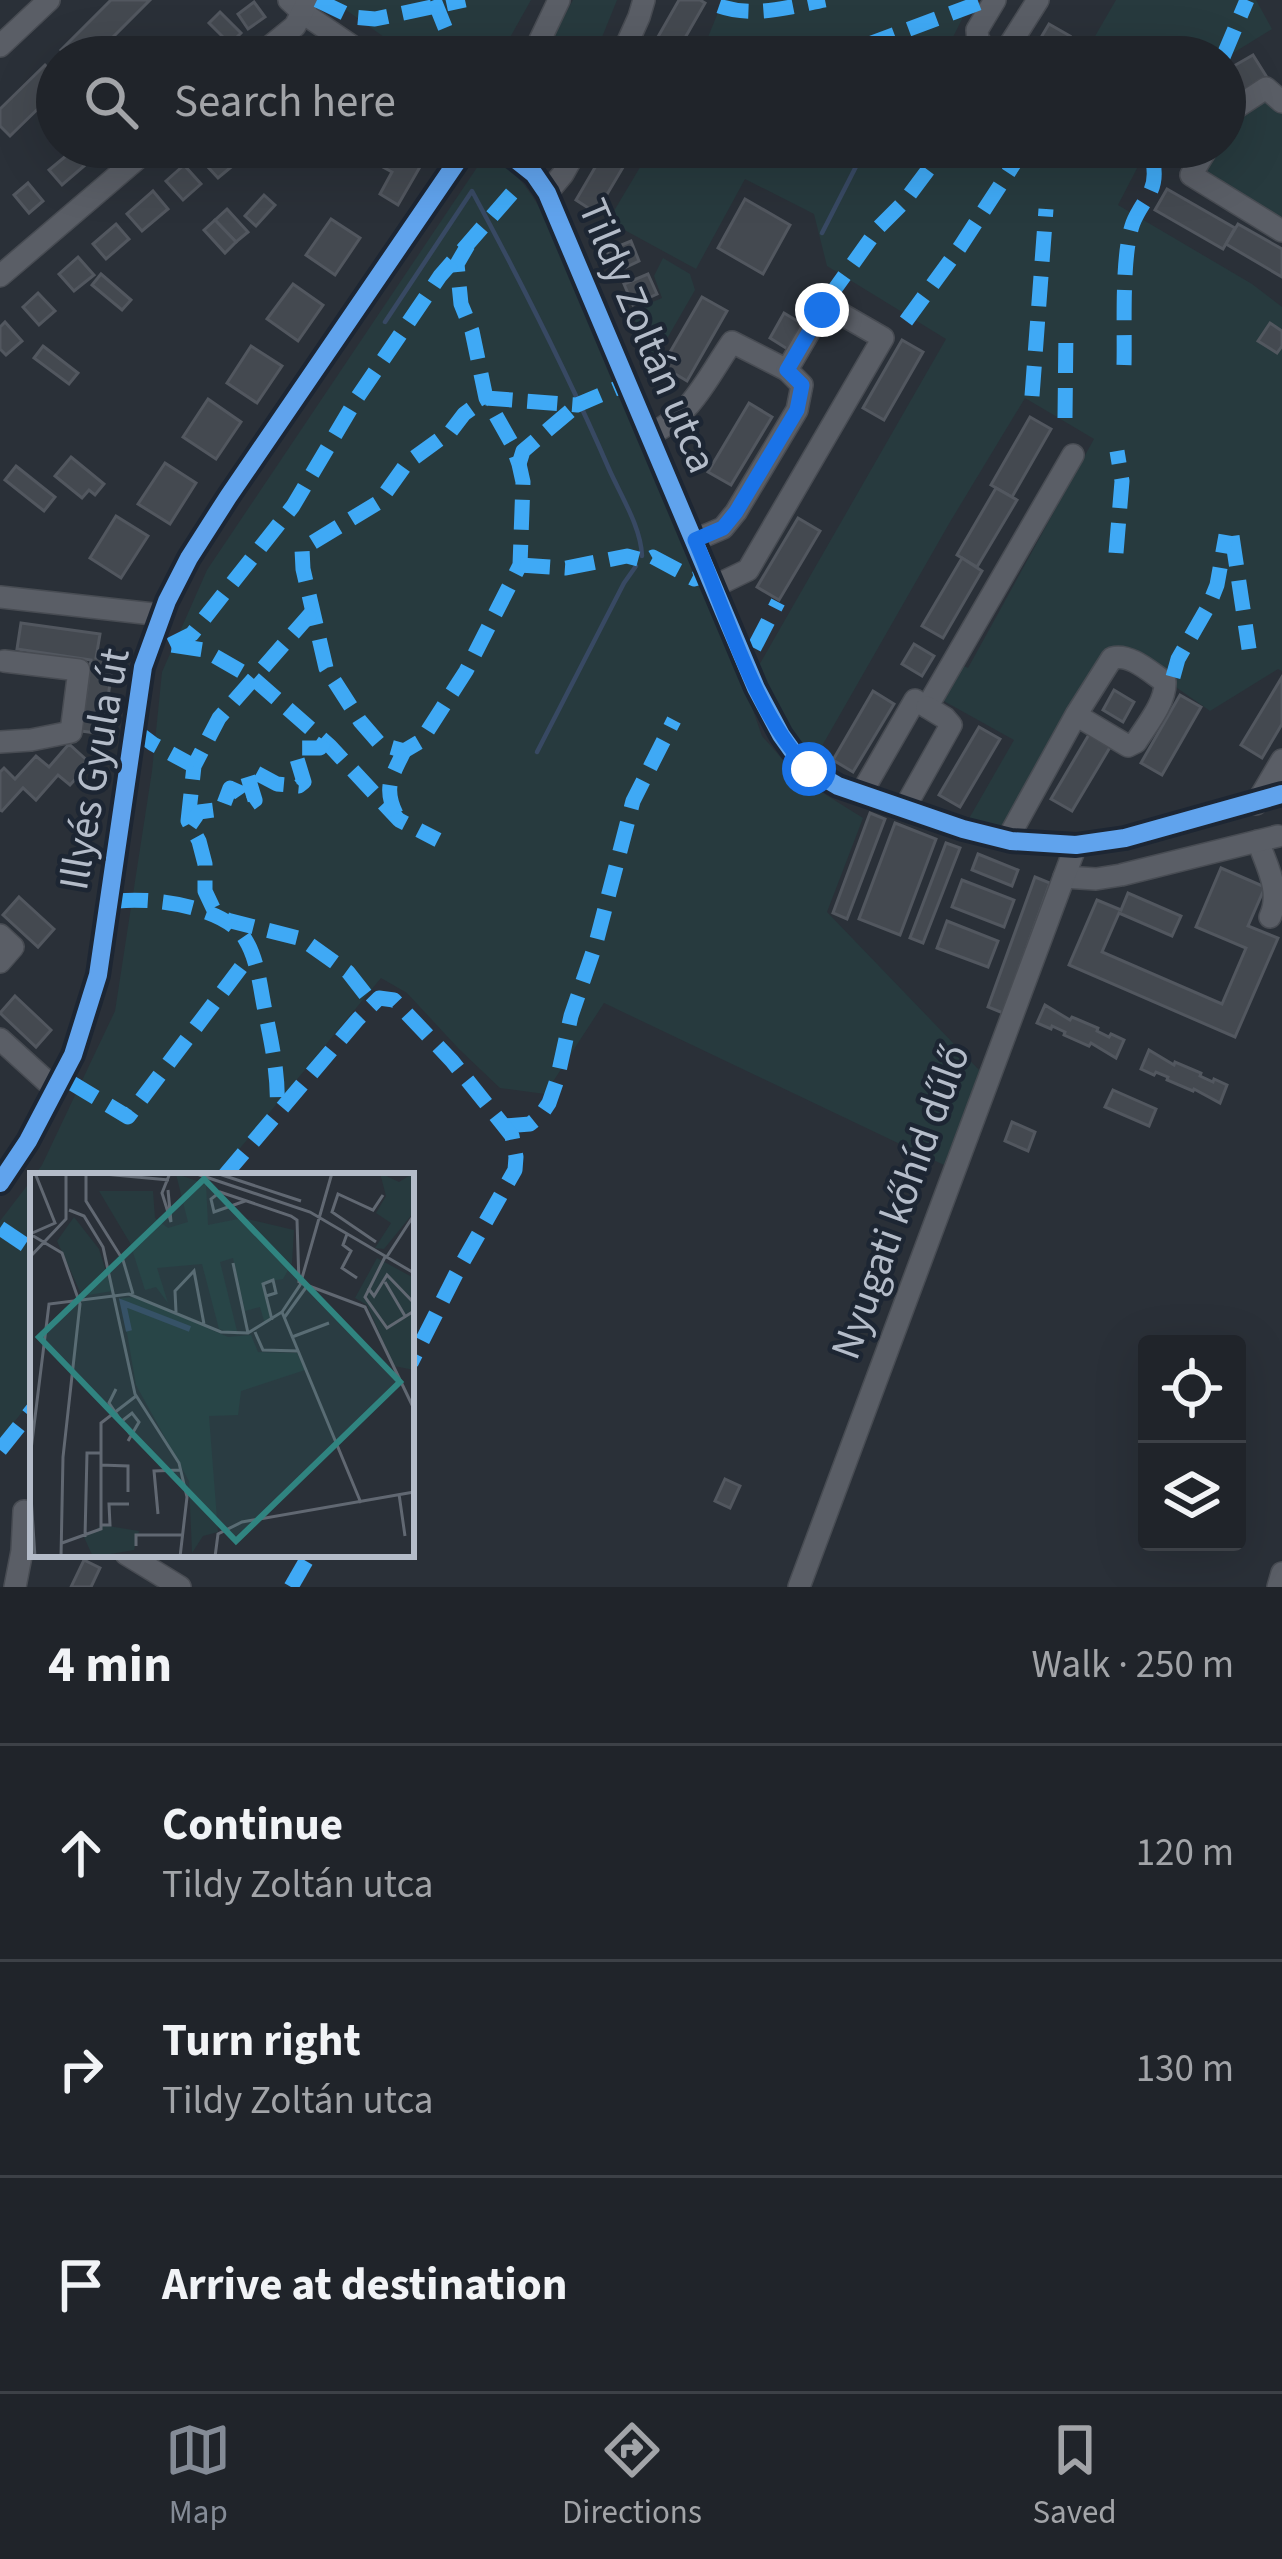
<!DOCTYPE html>
<html lang="en">
<head>
<meta charset="utf-8">
<style>
  body { margin:0; font-family:"Source Sans 3",sans-serif; background:#282c32; color:#f1f3f6 }
  .controls { position:absolute; right:36px; bottom:36px; display:grid; overflow:hidden; border-radius:12px; box-shadow:0 12px 48px #0002 }
  .controls button { width:108px; height:108px; display:grid; place-items:center; padding:0; border:0; border-bottom:3px solid #3d4147; background:#20242a; color:#f1f3f6; font:60px sans-serif }
  .stop { position:absolute; width:36px; height:36px; margin:-27px; border:9px solid #1a73e8; border-radius:50%; background:#fff }
  .stop.end { background:#1a73e8; border-color:#fff; box-shadow:0 3px 12px #0008 }
  .list { margin:0; padding:0; list-style:none }
  h2 { display:flex; justify-content:space-between; align-items:center; height:156px; margin:0; padding:0 48px; font-size:51px }
  h2 small { font-size:39px; font-weight:400; color:#a2a4a8 }
  .list li { display:grid; grid-template-columns:78px 1fr auto; gap:36px; align-items:center; box-sizing:border-box; height:216px; padding:0 48px; border-top:3px solid #3d4147 }
  .list b { display:block; font-size:45px; white-space:nowrap }
  .list p { margin:0; font-size:39px; white-space:nowrap; color:#a2a4a8 }
  .list em { font-size:39px; font-style:normal; color:#a2a4a8 }
  .icon { flex:none; width:66px; height:66px; fill:none; stroke:currentColor; stroke-width:2; stroke-linecap:round; stroke-linejoin:round }
  .map { position:relative; flex:none; width:1282px; height:1587px; overflow:hidden }
  .search { position:absolute; background:#20242a; box-shadow:0 12px 48px #0002; left:36px; right:36px; top:36px; height:132px; display:flex; align-items:center; gap:30px; box-sizing:border-box; padding:0 42px; border-radius:66px; color:#a2a4a8; font-size:45px }
  .sheet { height:804px; background:#20242a }
  nav { display:flex; justify-content:space-around; align-items:center; box-sizing:border-box; height:168px; border-top:3px solid #3d4147; background:#20242a; font-size:33px; color:#a2a4a8 }
  nav a { display:grid; justify-items:center; gap:6px }
  nav .on { color:#848b96 }
  .map>svg:first-child { display:block }
</style>
</head>
<body>
<div class="map">
<svg width="1282" height="1587" viewBox="0 0 1282 1587">
  <rect width="100%" height="100%" fill="#2a3038"/>
  <g fill="#273a3e">
    <path d="M332 0H531L499 57H412Z"/>
    <path d="M573 0H617L594 57H542Z"/>
    <path d="M723 0H966L970 3 943 57H700Z"/>
    <path d="M1116 0H1256L1272 29 1225 58 1083 57Z"/>
    <path d="M1266 90 1282 104V229L1193 174 1210 147H1225V122Z"/>
    <path d="M652 147H1148L1118 205 1252 284 1282 307V671L1278 669 1210 711 1120 648 1007 840 963 829 1014 740 933 695 953 661 968 668 1094 439 1025 398 950 522 810 767 797 755 758 667 946 339 827 266 814 214 745 179 696 269 608 221Z"/>
    <path d="M485 161C515 164 529 191 544 215L744 685 762 736 799 778 863 818 827 912 980 1071 944 1165 604 1003 545 1094 500 1088 459 1049 407 993 381 978 217 1176H34L42 1165 115 1011 152 771 162 672 207 570 478 166Z"/>
    <path d="M663 258 690 274 695 290 653 363 631 311 662 298 654 276Z"/>
    <path d="M33 1178V1399L0 1439V1221Z"/>
  </g>
  <g fill="none" stroke-linecap="round" stroke-linejoin="round">
    <g stroke="#384963" stroke-width="4.5">
      <path d="M822 233 866 147"/>
      <path d="M385 322 472 191C521 282 568 374 609 469 621 496 641 527 642 556"/>
      <path d="M537 752 624 583 636 566"/>
    </g>
  </g>
  <g fill="#444950" stroke="#52575f" stroke-width="3">
    <path d="M111 0H150L93 57H68L61 50Z"/>
    <path d="M679 0H700L705 3 674 57H649L647 56Z"/>
    <path d="M254 2 265 17 248 29 238 14Z"/>
    <path d="M220 12 241 33 230 44 209 23Z"/>
    <path d="M1049 24 1070 36 1063 48 1073 57H1046L1048 53 1036 46Z"/>
    <path d="M1253 55 1268 79 1225 105V71Z"/>
    <path d="M45 65 57 77V90L10 136 0 126V109Z"/>
    <path d="M204 147H222L236 163 218 178 196 154Z"/>
    <path d="M389 147H418L428 153 398 205 380 194 392 172 379 165Z"/>
    <path d="M607 147H635L596 213 576 200Z"/>
    <path d="M72 151 84 166 62 185 49 170Z"/>
    <path d="M184 165 201 184 183 200 166 181Z"/>
    <path d="M28 183 43 201 29 213 14 195Z"/>
    <path d="M1167 189 1235 228 1223 249 1155 210Z"/>
    <path d="M153 191 168 209 142 231 127 214Z"/>
    <path d="M264 195 275 205 256 226 245 216Z"/>
    <path d="M745 199 790 225 763 274 718 248Z"/>
    <path d="M227 209 248 232 236 242 215 220Z"/>
    <path d="M331 219 360 238 335 275 306 255Z"/>
    <path d="M215 220 236 242 225 253 204 230Z"/>
    <path d="M116 224 129 239 106 259 93 244Z"/>
    <path d="M1238 224 1282 249V277L1226 244Z"/>
    <path d="M631 241 639 261 616 272 607 251Z"/>
    <path d="M78 257 94 275 74 291 59 274Z"/>
    <path d="M101 274 131 300 122 310 92 285Z"/>
    <path d="M648 274 657 294 633 305 624 284Z"/>
    <path d="M293 284 323 305 298 341 267 319Z"/>
    <path d="M38 293 55 311 39 325 23 307Z"/>
    <path d="M702 297 727 311 687 381 662 366Z"/>
    <path d="M784 313 804 325 789 350 770 338Z"/>
    <path d="M5 322 22 341 6 355 0 349V327Z"/>
    <path d="M1270 323 1282 331V346L1277 353 1258 341Z"/>
    <path d="M902 340 923 352 884 420 863 408Z"/>
    <path d="M43 346 78 373 69 384 34 358Z"/>
    <path d="M251 346 282 366 257 403 227 383Z"/>
    <path d="M208 399 241 422 216 459 183 437Z"/>
    <path d="M749 403 772 417 731 485 708 472Z"/>
    <path d="M1030 417 1051 429 1012 497 991 485Z"/>
    <path d="M71 457 104 484 95 495 89 490 82 498 55 476Z"/>
    <path d="M165 463 196 483 170 524 138 504Z"/>
    <path d="M16 466 55 497 44 511 5 480Z"/>
    <path d="M996 488 1017 500 977 567 957 555Z"/>
    <path d="M116 516 148 536 121 578 90 558Z"/>
    <path d="M798 518 820 531 779 600 757 587Z"/>
    <path d="M962 558 982 571 943 638 922 626Z"/>
    <path d="M21 623 100 634 96 658 113 661 103 734 81 731 91 660 17 649Z"/>
    <path d="M914 644 934 656 922 676 902 664Z"/>
    <path d="M1282 677V724L1262 758 1241 745Z"/>
    <path d="M1114 690 1134 702 1123 722 1103 710Z"/>
    <path d="M873 691 894 704 853 772 833 760Z"/>
    <path d="M1180 695 1201 707 1162 775 1141 763Z"/>
    <path d="M979 727 1000 739 960 807 939 795Z"/>
    <path d="M1091 731 1112 744 1072 811 1051 799Z"/>
    <path d="M69 744 90 763 70 785 58 775 36 800 23 788 2 811 0 810V772L4 768 15 779 36 756 49 767Z"/>
    <path d="M870 813 885 819 847 919 833 913Z"/>
    <path d="M895 823 936 839 900 935 859 919Z"/>
    <path d="M946 843 960 848 923 943 910 938Z"/>
    <path d="M978 854 1018 870 1012 886 972 870Z"/>
    <path d="M1221 868 1265 887 1248 926 1278 938 1235 1037 1069 965 1097 900 1121 910 1128 893 1181 916 1172 936 1119 913 1102 952 1222 1004 1246 948 1196 927Z"/>
    <path d="M1035 877 1050 883 1003 1013 988 1007Z"/>
    <path d="M962 880 1014 900 1004 927 952 907Z"/>
    <path d="M19 897 54 929 38 947 3 915Z"/>
    <path d="M947 921 998 941 988 967 937 948Z"/>
    <path d="M15 996 51 1030 36 1047 0 1013Z"/>
    <path d="M1045 1005 1070 1020 1072 1017 1098 1028 1097 1031 1109 1037 1111 1034 1124 1040 1116 1058 1091 1043 1089 1046 1064 1035 1065 1032 1052 1026 1051 1029 1037 1023Z"/>
    <path d="M1149 1050 1174 1065 1175 1062 1201 1073 1200 1076 1213 1082 1214 1079 1227 1085 1220 1103 1194 1089 1193 1091 1167 1080 1168 1077 1156 1072 1154 1075 1141 1069Z"/>
    <path d="M1113 1090 1156 1109 1149 1126 1105 1107Z"/>
    <path d="M1012 1122 1035 1132 1028 1151 1005 1141Z"/>
    <path d="M725 1479 740 1486 730 1508 715 1501Z"/>
    <path d="M84 1560 100 1568 91 1587H71Z"/>
  </g>
  <g fill="none" stroke-linecap="round" stroke-linejoin="round">
    <g stroke="#484c53" stroke-width="24">
      <g id="minor">
        <path d="M289 0 303 13 368 57"/>
        <path d="M995 0 977 30 978 40 990 53H1001L1007 49 1038 0"/>
        <path d="M0 46 49 0"/>
        <path d="M257 57 295 26 308 1"/>
        <path d="M532 57 559 0"/>
        <path d="M621 57 639 17 644 0"/>
        <path d="M1225 120 1231 111 1266 88 1282 102"/>
        <path d="M500 147 534 174 547 193 756 688 781 735 796 756 809 769 838 786 963 829 1011 841 1076 845 1125 838 1282 794"/>
        <path d="M1208 147 1191 175 1282 231"/>
        <path d="M547 193 563 174 578 147"/>
        <path d="M0 276 151 147"/>
        <path d="M651 434C693 413 706 380 732 342L787 370 822 310 829 307 883 338 748 570 715 586"/>
        <path d="M695 540 723 528 736 512 797 410 802 385 787 370"/>
        <path d="M0 597 162 615"/>
        <path d="M0 742 31 740 71 732 79 670 4 661"/>
        <path d="M861 794 915 700 927 707 1073 455"/>
        <path d="M1256 804 1282 760"/>
        <path d="M904 809 951 725 945 718 927 707"/>
        <path d="M1007 840 1076 715 1112 658C1130 653 1150 672 1165 682 1166 702 1147 725 1136 742L1128 746 1076 715"/>
        <path d="M1258 841C1266 865 1282 891 1270 917"/>
        <path d="M1064 877 1096 879 1121 875 1278 836"/>
        <path d="M0 935 13 947 0 962"/>
        <path d="M0 1039 55 1089"/>
        <path d="M0 1183 28 1141 73 1055 98 975 143 667 167 601 189 558 228 497 467 147"/>
        <path d="M126 1554 180 1587"/>
        <path d="M15 1587 22 1551 24 1511"/>
        <path d="M799 1587 1076 845"/>
        <path d="M1278 1587 1282 1573"/>
      </g>
    </g>
    <use href="#minor" stroke="#5a5e66" stroke-width="21"/>
    <g stroke="#3fa9f5" stroke-width="15" stroke-dasharray="30 15" stroke-linecap="butt">
      <path d="M317 0 352 17 375 19 465 0"/>
      <path d="M434 0 457 57"/>
      <path d="M719 6C754 18 789 7 825 0"/>
      <path d="M823 57 864 46 979 3"/>
      <path d="M1223 57 1247 0"/>
      <path d="M468 245 457 264 461 304 472 331 486 398 512 444 519 464 523 482 520 565 466 671 421 741 404 751 380 744 360 721 326 668 303 569 302 549 379 502 407 463 451 431 464 414 486 398 577 405 629 383"/>
      <path d="M827 300 879 227 904 202 945 147"/>
      <path d="M906 321 960 247 1025 147"/>
      <path d="M1124 365C1125 328 1121 256 1133 223 1143 198 1159 192 1153 162"/>
      <path d="M1032 396 1046 209"/>
      <path d="M1065 418 1066 329"/>
      <path d="M519 464 523 451 577 405"/>
      <path d="M1232 536 1249 649"/>
      <path d="M1116 553 1122 481 1117 451"/>
      <path d="M520 565 566 568 627 556 646 561 653 557 694 579 710 575"/>
      <path d="M313 611 219 718 194 766 188 821 199 841 205 864V891L213 908 227 920 302 939 348 972 373 1004"/>
      <path d="M170 645 192 634 293 506 357 398 440 276 513 192"/>
      <path d="M172 645 204 650 253 678 330 746 399 820 438 840"/>
      <path d="M754 648 778 602"/>
      <path d="M1173 677 1178 659 1209 605 1217 585 1226 535"/>
      <path d="M133 729 153 744 194 766"/>
      <path d="M396 814C383 787 392 777 404 751"/>
      <path d="M190 825 199 812 222 809 230 788 239 792 248 805 255 800 247 774 251 770 277 784 299 786 304 782 297 759 299 748H320L325 741"/>
      <path d="M118 901C153 897 226 907 245 939 258 960 260 987 265 1011 272 1045 279 1077 277 1112"/>
      <path d="M70 1082 128 1117 251 954"/>
      <path d="M505 1126 530 1124 541 1115 549 1103 557 1080 571 1016 596 943 633 801 674 720"/>
      <path d="M224 1176 358 1019 379 998 394 1000 452 1061 512 1136 516 1157 515 1170 456 1274 411 1363"/>
      <path d="M0 1228 33 1250"/>
      <path d="M0 1450 33 1409"/>
      <path d="M291 1587 310 1554"/>
    </g>
    <g stroke="#1d2633" stroke-width="26">
      <g id="cycleway">
        <path d="M500 147 534 174 547 193 756 688 781 735 796 756 809 769 838 786 963 829 1011 841 1076 845 1125 838 1282 794"/>
        <path d="M0 1183 28 1141 73 1055 98 975 143 667 167 601 189 558 228 497 467 147"/>
      </g>
    </g>
    <use href="#cycleway" stroke="#60a3ed" stroke-width="18"/>
  </g>
  <g fill="none" stroke-linecap="round" stroke-linejoin="round">
    <path stroke="#1a73e8" stroke-width="15" d="M809 769C756 718 725 609 695 540L723 528 736 512 797 410 802 385 787 370 822 310"/>
  </g>
  <g text-anchor="middle" dominant-baseline="central" stroke-width="9" stroke-linejoin="round" paint-order="stroke">
    <g font-size="42" fill="#b4bcc9" stroke="#1d2633">
      <text transform="translate(647 336) rotate(67)">Tildy Zoltán utca</text>
      <text transform="translate(95 769) rotate(-80)">Illyés Gyula út</text>
      <text transform="translate(901 1202) rotate(-70)">Nyugati kőhíd dűlő</text>
    </g>
  </g>
  <g transform="translate(30 1173)">
    <rect width="384" height="384" fill="#2a3038"/>
    <path d="M350 0 369 9 384 0V39L354 76 345 75 361 50 346 40 356 23ZM146 1 176 11 178 52 213 45 264 57 262 90 253 106 233 109 242 147 235 151 230 134 215 138 203 85 190 89 208 162 189 156 172 91 127 95 138 130 126 114 115 117 100 70 69 18H123L125 45 138 55 158 49ZM44 44 69 76 82 118 52 123 27 68ZM347 85 384 105V197L364 193 337 132 325 125ZM106 124 198 164 221 162 228 179 267 180 275 197 211 218 208 242 179 243 188 359 173 363 162 380 159 308 106 212 91 125ZM72 352 109 358 104 377 63 384 54 364Z" fill="#273a3e"/>
    <path fill="none" stroke="#384963" stroke-width="6" d="M99 158 93 130 160 156"/>
    <path fill="none" stroke="#616872" stroke-width="3" d="M56 0V28L93 87 103 121M63 0 139 7M164 0 280 39 384 100M186 0 271 28M138 17 141 49 132 20 140 0M215 28 184 39 181 26 190 19 261 43 267 47 269 110M39 37 54 43 73 74 105 221 149 290 157 324 150 384M0 61 32 80 50 131 33 284 31 384M0 61 25 50 5 0M317 61 313 72 321 78 312 95 327 105M346 69 302 39 308 21 343 37 353 22M0 84 36 46V0M355 84 335 124 357 155 384 138M356 85 384 42M203 90 218 160M355 109 375 143M271 110 335 134 384 236M338 115 344 123 357 102 384 130M236 123 246 120 243 107 233 111 242 147M146 139 145 118 164 98 174 151M252 139 331 330M254 145 277 113M225 159 233 177 269 178M262 164 299 150M86 216 79 230 100 261M92 248 102 240 109 249 98 268M0 285 19 131 99 121 191 159 218 160 252 139 270 112 302 0M71 292V250L106 223M0 308 5 384M369 321 375 363M128 341 124 298 151 297M72 352H80L79 331H99M55 364 57 280H71M32 370 71 356V292L98 293V319M106 373V362H152M185 384 188 361 212 349 384 319"/>
    <path fill="#308480" fill-opacity="0.15" stroke="#308480" stroke-width="6" d="M174 6 370 209 206 368 9 164Z"/>
    <rect width="384" height="384" fill="none" stroke="#b4bcc9" stroke-width="6"/>
  </g>
</svg>
<div class="controls">
<button><svg class="icon" aria-label="locate" viewBox="0 0 24 24"><circle cx="12" cy="12" r="6"/><path d="M12 2v4M12 18v4M2 12h4M18 12h4"/></svg></button>
<button><svg class="icon" aria-label="layers" viewBox="0 0 24 24"><path d="M12 4l9 5-9 5-9-5zM3 14l9 5 9-5"/></svg></button>
</div>
<div class="stop" style="left:809px;top:769px"></div>
<div class="stop end" style="left:822px;top:310px"></div>
<div class="search"><svg class="icon" aria-label="search" viewBox="0 0 24 24"><circle cx="10" cy="10" r="6"/><path d="M15 15l6 6"/></svg>Search here</div>
</div>
<section class="sheet">
<h2>4 min<small>Walk · 250 m</small></h2>
<ul class="list">
<li><svg class="icon" aria-label="ahead" viewBox="0 0 24 24"><path d="M12 20V5M6 11l6-6 6 6"/></svg><div><b>Continue</b><p>Tildy Zoltán utca</p></div><em>120 m</em></li>
<li><svg class="icon" aria-label="right" viewBox="0 0 24 24"><path d="M7 20v-9h11M14 6l5 5-5 5"/></svg><div><b>Turn right</b><p>Tildy Zoltán utca</p></div><em>130 m</em></li>
<li><svg class="icon" aria-label="arrive" viewBox="0 0 24 24"><path d="M6 21V4h12l-3 4 3 4H6"/></svg><div><b>Arrive at destination</b></div></li>
</ul>
</section>
<nav>
<a class="on"><svg class="icon" aria-label="map" viewBox="0 0 24 24"><path d="M3 6l6-2 6 2 6-2v14l-6 2-6-2-6 2zM9 4v14M15 6v14"/></svg>Map</a>
<a><svg class="icon" aria-label="directions" viewBox="0 0 24 24"><path d="M12 3l9 9-9 9-9-9zM9 14v-3h6M13 9l2 2-2 2"/></svg>Directions</a>
<a><svg class="icon" aria-label="saved" viewBox="0 0 24 24"><path d="M7 4h10v16l-5-4-5 4z"/></svg>Saved</a>
</nav>
</body>
</html>
